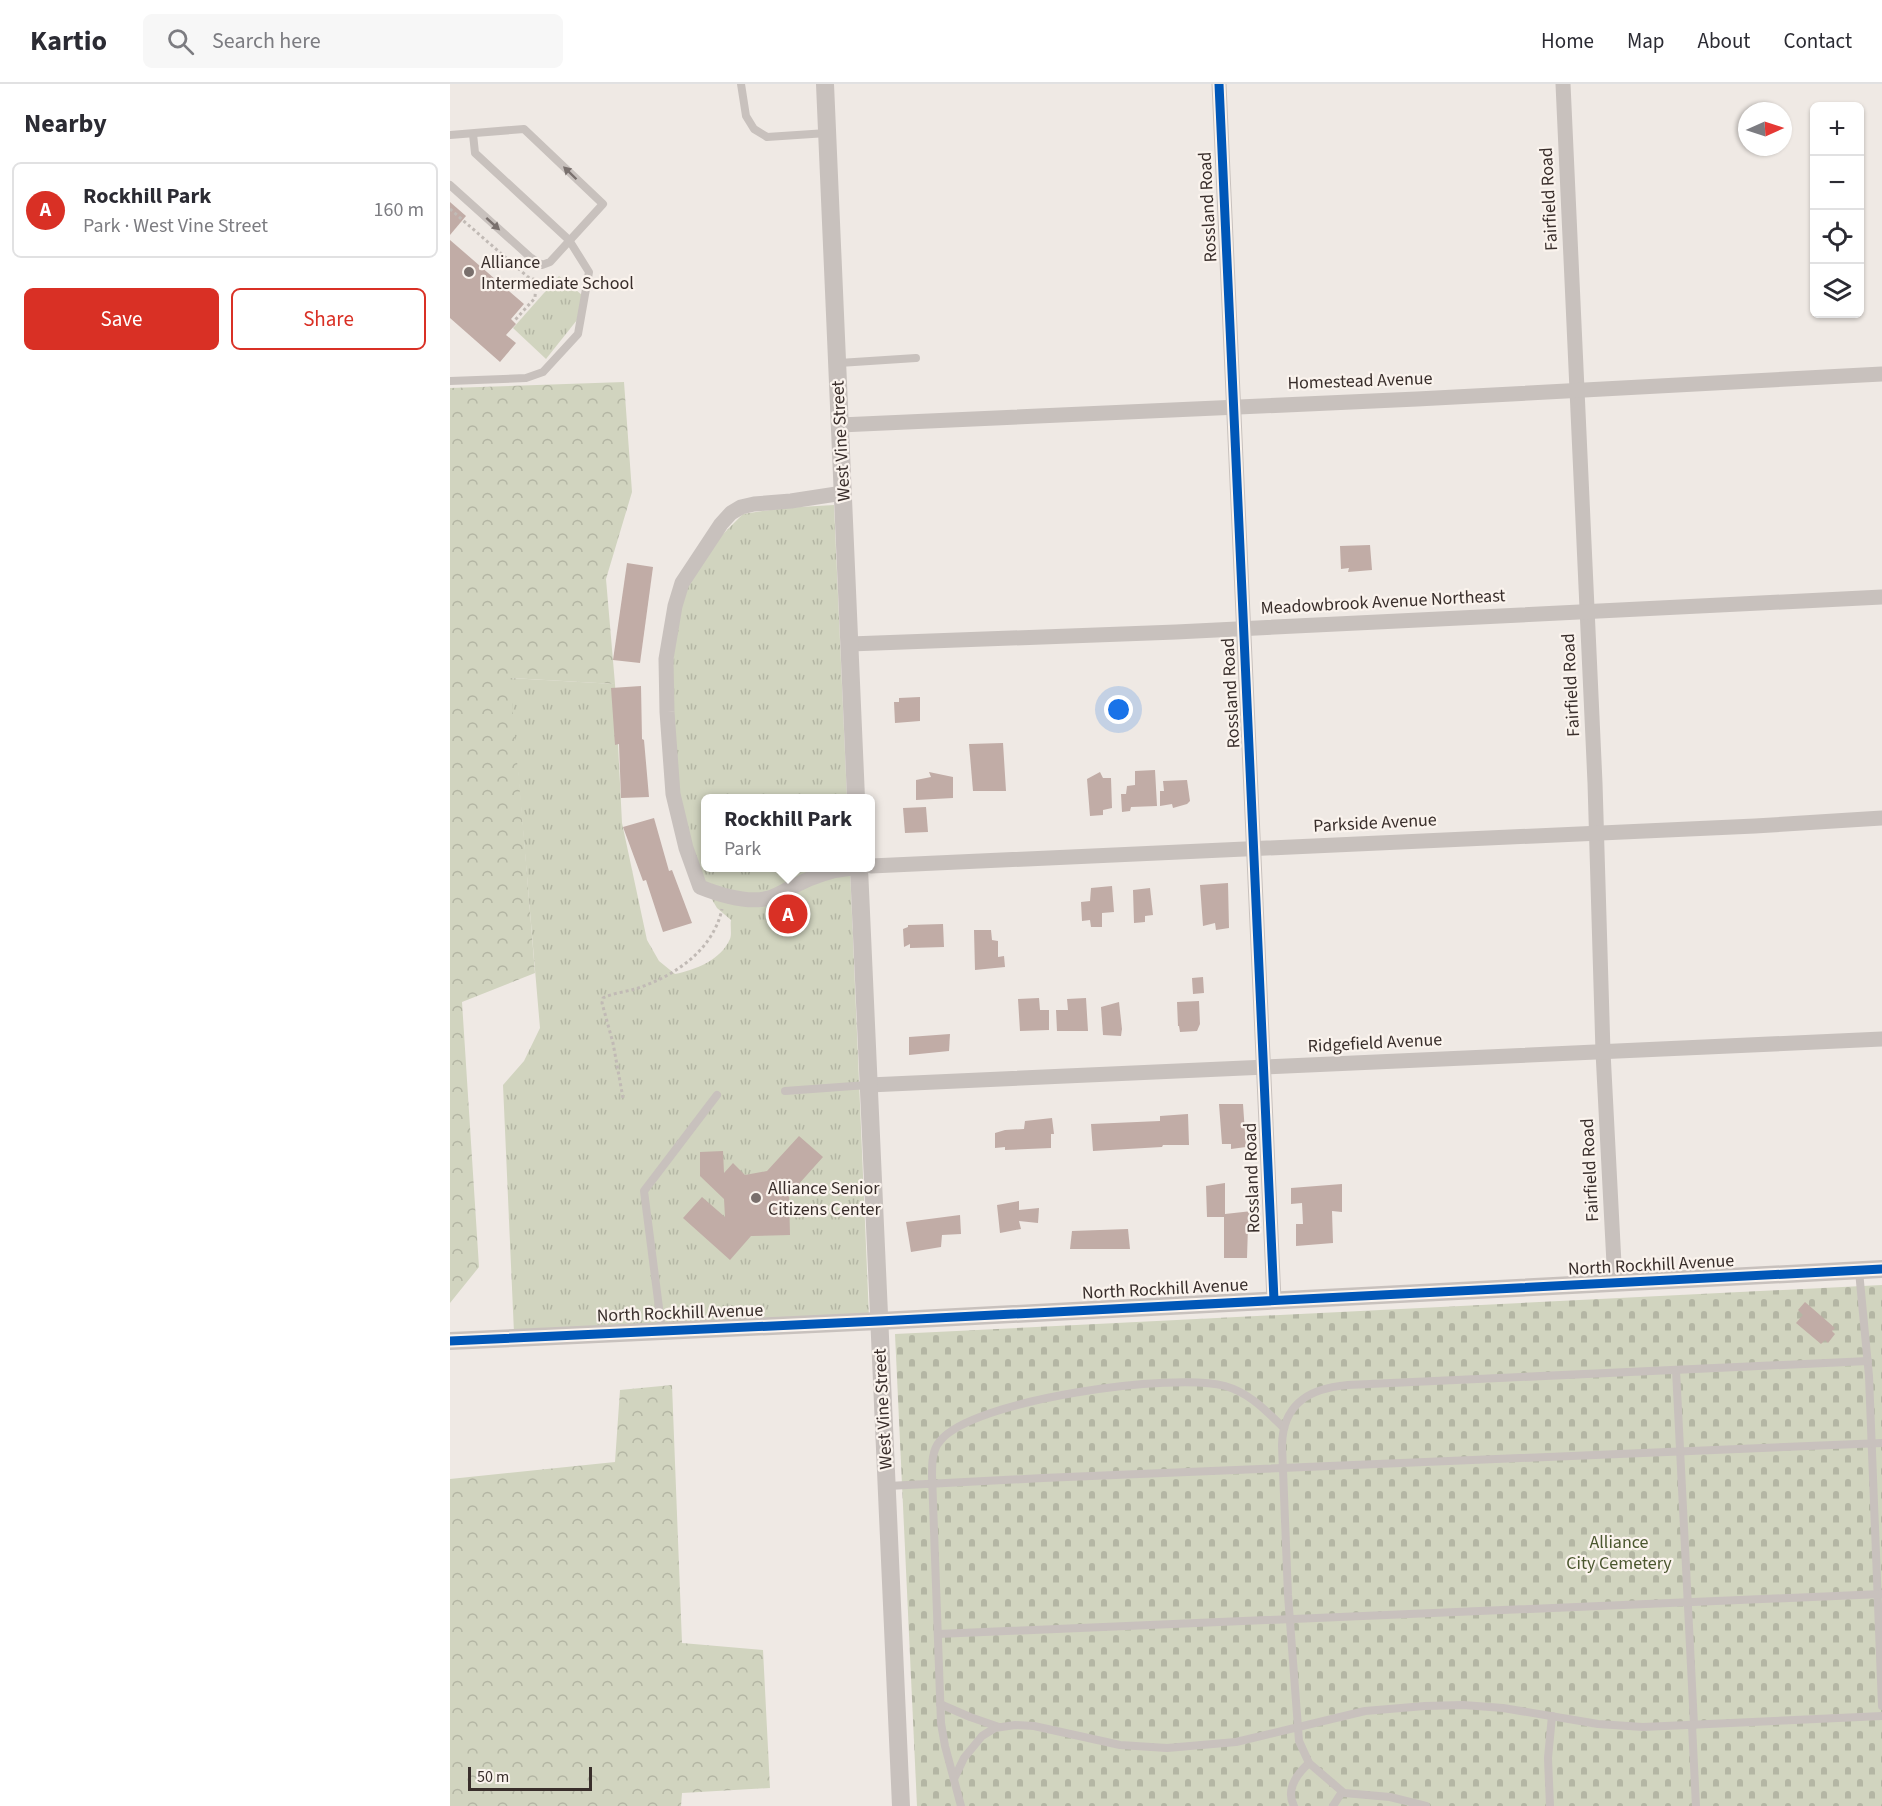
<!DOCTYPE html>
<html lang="en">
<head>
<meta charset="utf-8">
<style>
  body { margin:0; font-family:"Source Sans 3",sans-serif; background:#f7f7f7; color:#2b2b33 }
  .controls { position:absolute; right:18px; top:18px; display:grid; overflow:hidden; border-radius:9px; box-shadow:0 2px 4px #0004 }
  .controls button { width:54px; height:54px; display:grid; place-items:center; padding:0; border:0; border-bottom:2px solid #e1e1e2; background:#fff; color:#2b2b33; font:30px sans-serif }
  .compass { position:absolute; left:1288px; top:18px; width:54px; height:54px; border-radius:50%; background:#fff; box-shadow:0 2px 4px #0004; rotate:87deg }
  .scale { position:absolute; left:18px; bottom:15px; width:124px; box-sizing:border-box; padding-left:6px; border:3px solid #392e2b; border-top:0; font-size:16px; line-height:21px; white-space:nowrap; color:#392e2b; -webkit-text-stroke:4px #faf3ed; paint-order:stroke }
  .you { position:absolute; left:669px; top:626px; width:21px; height:21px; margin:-15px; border:4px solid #fff; border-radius:50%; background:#1a73e8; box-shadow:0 0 0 9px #1a73e833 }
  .badge { display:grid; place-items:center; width:39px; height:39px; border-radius:50%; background:#d93025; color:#fff; font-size:20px; font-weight:700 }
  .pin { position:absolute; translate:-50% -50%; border:3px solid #fff; box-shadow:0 2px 6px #0006 }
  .popup { position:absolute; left:251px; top:710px; width:174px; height:78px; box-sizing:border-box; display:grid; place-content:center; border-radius:9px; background:#fff; filter:drop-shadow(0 2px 4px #0005); font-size:20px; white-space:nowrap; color:#7c7c81 }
  .popup b { font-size:22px; color:#2b2b33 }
  .popup::after { content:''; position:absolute; left:50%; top:100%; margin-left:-12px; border:12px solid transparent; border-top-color:#fff }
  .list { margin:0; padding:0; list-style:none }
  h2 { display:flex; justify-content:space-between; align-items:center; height:78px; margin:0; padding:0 24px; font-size:26px }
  h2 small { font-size:20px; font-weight:400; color:#7c7c81 }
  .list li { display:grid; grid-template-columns:39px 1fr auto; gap:18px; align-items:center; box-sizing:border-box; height:96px; margin:0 12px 12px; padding:0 12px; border:2px solid #e1e1e2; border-radius:9px }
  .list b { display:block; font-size:22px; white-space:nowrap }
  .list p { margin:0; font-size:20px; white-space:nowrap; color:#7c7c81 }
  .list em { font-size:20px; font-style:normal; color:#7c7c81 }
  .actions { display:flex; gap:12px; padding:18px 24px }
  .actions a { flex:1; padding:14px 0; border:2px solid #d93025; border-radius:9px; text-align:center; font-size:21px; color:#d93025 }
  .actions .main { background:#d93025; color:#fff }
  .icon { flex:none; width:33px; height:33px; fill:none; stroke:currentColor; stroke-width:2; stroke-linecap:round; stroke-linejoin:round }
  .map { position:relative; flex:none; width:1432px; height:1722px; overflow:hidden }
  header { display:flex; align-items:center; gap:36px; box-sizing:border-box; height:84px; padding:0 30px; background:#fff; border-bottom:2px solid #e1e1e2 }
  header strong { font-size:28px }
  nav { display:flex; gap:33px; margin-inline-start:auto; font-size:21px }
  .search { width:420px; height:54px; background:#f7f7f7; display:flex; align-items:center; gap:15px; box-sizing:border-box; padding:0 21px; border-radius:9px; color:#7c7c81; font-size:22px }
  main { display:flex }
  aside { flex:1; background:#fff }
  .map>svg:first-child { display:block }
</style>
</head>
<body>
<header>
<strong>Kartio</strong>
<div class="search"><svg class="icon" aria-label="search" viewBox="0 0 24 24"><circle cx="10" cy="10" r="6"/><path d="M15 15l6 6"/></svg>Search here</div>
<nav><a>Home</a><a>Map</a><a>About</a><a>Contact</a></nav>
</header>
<main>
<aside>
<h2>Nearby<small></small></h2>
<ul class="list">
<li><span class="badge">A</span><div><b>Rockhill Park</b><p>Park · West Vine Street</p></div><em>160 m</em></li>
</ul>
<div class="actions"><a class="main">Save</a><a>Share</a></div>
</aside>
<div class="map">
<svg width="1432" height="1722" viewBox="0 0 1432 1722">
  <defs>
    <pattern id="forest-crowns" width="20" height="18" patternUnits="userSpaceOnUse" patternTransform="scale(1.5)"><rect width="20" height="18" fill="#d1d4bf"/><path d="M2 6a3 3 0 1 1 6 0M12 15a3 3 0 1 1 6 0" fill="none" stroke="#b4b6a4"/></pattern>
    <pattern id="cemetery-stones" width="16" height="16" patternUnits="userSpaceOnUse" patternTransform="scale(1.5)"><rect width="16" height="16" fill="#d1d4bf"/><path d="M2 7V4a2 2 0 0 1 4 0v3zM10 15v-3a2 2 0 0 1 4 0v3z" fill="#b4b6a4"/></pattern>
    <pattern id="park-tufts" width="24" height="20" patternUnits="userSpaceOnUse" patternTransform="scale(1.5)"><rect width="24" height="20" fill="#d1d4bf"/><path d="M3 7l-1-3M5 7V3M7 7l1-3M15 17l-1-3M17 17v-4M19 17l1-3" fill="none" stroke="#b4b6a4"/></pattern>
  </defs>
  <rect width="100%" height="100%" fill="#efe9e4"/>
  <g fill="url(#forest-crowns)">
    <path d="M174 298 182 408 156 495 165 600 61 594 85 889 12 918 29 1183 0 1219V304Z"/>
    <path d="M222 1301 232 1559 313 1566 320 1704 232 1709 231 1722H0V1395L165 1378 170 1306Z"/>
  </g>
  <path fill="url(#cemetery-stones)" d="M1432 1201V1722H467L445 1250Z"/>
  <g fill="url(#park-tufts)">
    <path d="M109 192 132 211 127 236 96 275 63 244Z"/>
    <path d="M384 421 397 714H256V784H400L419 1233 64 1249 53 1001 74 977 90 944 60 594 165 600 172 739 197 856 209 877 225 890C245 886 271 876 280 855 282 850 280 842 281 836L267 824 254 802 229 722 222 604 224 561 230 518 246 487 268 455 293 430 333 424Z"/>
  </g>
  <g fill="#c1aca6">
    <path d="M0 118 16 132 0 151Z"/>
    <path d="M0 156 74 220 61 235 66 240 56 251 66 259 50 278 0 234Z"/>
    <path d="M920 461 922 486 898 488 899 484 891 485 890 462Z"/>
    <path d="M177 479 203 483 190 579 163 576Z"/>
    <path d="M191 602 192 655 194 656 199 713 171 714 169 660 165 661 161 604Z"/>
    <path d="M470 613V637L445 639 444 618H449V614Z"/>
    <path d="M553 659 556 707H523L519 660Z"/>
    <path d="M705 686 707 722 681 723 680 727 672 728 671 710H676L677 702 685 701V687Z"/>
    <path d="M479 688 503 693V714L466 716V696L481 693Z"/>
    <path d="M650 688 653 694H661L662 724 653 726V731L640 732 637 695Z"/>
    <path d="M737 696 740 717 737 720 723 724 722 720 710 722V707H714L713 697Z"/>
    <path d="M476 723 478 748 455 749 453 724Z"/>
    <path d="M204 734 219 787 222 786 242 839 213 848 196 796 193 797 173 743Z"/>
    <path d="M778 799 779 844 766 846 765 839 753 842 750 801Z"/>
    <path d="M662 802 664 828 652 829V843H641L640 836 632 837 631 818 640 817 641 804Z"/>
    <path d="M700 804 703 831 695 832V838L684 839 683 806Z"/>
    <path d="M493 840 494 863 460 864V860L454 863 453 845 458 843V841Z"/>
    <path d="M524 846H541L542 856 548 857V873L554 872 555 883 525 886Z"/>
    <path d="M753 893 754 909 743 910 742 894Z"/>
    <path d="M589 914 590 926H599V946L570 947 568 915Z"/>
    <path d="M636 914 638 947H607L606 926H618L617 915Z"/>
    <path d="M749 917 750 940 747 947 730 948 729 942H728L727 918Z"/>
    <path d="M669 918 672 945 671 952 653 951 651 923Z"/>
    <path d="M500 950 499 967 459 971V953Z"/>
    <path d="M769 1020H793L796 1063 781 1065V1060H772Z"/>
    <path d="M738 1030 739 1061H713L712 1063 643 1067 641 1040 710 1037V1032Z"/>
    <path d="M602 1034 604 1050H601V1064L555 1066V1063L545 1064V1049L555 1046 574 1045 575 1037Z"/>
    <path d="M349 1052 373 1073 339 1111 340 1151 301 1152 280 1176 233 1134 252 1113 275 1133 274 1115 250 1092V1068L273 1067 274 1089 283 1079 295 1091 317 1087Z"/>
    <path d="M775 1099V1130L802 1127V1142H798L797 1174H774V1133H757L756 1102Z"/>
    <path d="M892 1100V1128L882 1127 883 1159 846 1162V1140H853L852 1119 841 1120V1104Z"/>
    <path d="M569 1117V1126L589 1124 588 1139 569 1137 571 1145 550 1149 547 1121Z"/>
    <path d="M510 1131 511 1150 492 1151 491 1163 461 1168 456 1138Z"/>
    <path d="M678 1145 680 1165H620L622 1147Z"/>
    <path d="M1355 1218 1385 1244 1382 1247 1385 1250 1378 1259 1375 1256 1371 1260 1346 1239 1353 1231 1348 1226Z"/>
  </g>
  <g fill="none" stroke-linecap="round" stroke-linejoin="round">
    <g stroke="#c1bab5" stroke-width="3" stroke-dasharray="3 3" stroke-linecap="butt">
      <path d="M0 125 78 193 86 196 85 214 65 236"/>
      <path d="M173 1014 163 959 152 919 153 914C163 909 175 908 185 905 223 893 263 867 272 825"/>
    </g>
    <g stroke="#c8c1bd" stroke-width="8">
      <path d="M291 0 296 32 304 45 317 53 377 49"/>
      <path d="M0 51 74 45 153 120 100 178 92 181 80 173 0 101"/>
      <path d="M389 279 466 274"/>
      <path d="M0 297 76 294 93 288 128 250 139 188 119 156 25 69 23 50"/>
      <path d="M335 1007 417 1001"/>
      <path d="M1409 1187 1419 1292 1432 1622"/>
      <path d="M212 1247 194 1107 267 1011"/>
      <path d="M1226 1286 1244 1641"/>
      <path d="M438 1402 593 1394 1432 1359"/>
      <path d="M488 1550 1432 1510"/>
      <path d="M490 1620 520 1633 549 1643"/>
      <path d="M1242 1641 1246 1722"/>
      <path d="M504 1695 514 1674 532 1652 545 1644 565 1641 584 1642 670 1661 717 1664 786 1658 915 1627 975 1622 1013 1621 1053 1624 1148 1640 1193 1643 1432 1632"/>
      <path d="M511 1722 495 1662 491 1639 482 1391C482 1380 482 1366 490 1357 523 1315 725 1288 775 1302 800 1309 816 1327 834 1344"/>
      <path d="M844 1722C835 1705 847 1690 859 1679"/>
      <path d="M883 1722 892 1708"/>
      <path d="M976 1722 940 1713 894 1709 859 1679 849 1657 838 1511 832 1361C833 1319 860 1304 898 1301L1418 1277"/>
      <path d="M1100 1722 1098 1674 1102 1632"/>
    </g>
    <g stroke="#c8c1bd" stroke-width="15">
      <path d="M769 0 824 1216"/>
      <path d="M1113 0 1145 699 1153 968 1165 1199"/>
      <path d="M390 341 967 315 1432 290"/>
      <path d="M393 409 341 417 304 420 291 423 281 429 271 440 232 499 225 522 216 575 217 628 223 710 236 764 250 803C270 811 297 820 319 814 327 812 336 806 344 802 363 792 381 786 402 784"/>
      <path d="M400 560 726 548 1432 513"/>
      <path d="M421 782 1305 742 1432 734"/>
      <path d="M419 1001 1432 955"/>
    </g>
    <g stroke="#c8c1bd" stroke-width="18">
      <path d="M375 0 406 714"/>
      <path d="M409 784 451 1722"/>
      <path d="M0 1257 429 1237 1432 1185"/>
    </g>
    <g stroke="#faf3ed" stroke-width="13">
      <g id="cycleway">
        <path d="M769 0 824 1216"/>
        <path d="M0 1257 429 1237 1432 1185"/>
      </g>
    </g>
    <use href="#cycleway" stroke="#0057b8" stroke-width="9"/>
  </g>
  <defs><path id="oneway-solid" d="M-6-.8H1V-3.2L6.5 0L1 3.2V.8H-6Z" transform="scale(1.5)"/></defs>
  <g fill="#79706d">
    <use href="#oneway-solid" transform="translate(120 89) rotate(-136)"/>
    <use href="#oneway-solid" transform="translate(43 140) rotate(42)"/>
  </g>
  <g fill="#796f6c" stroke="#faf3ed" stroke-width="2">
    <circle cx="19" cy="188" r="6"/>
    <circle cx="306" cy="1114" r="6"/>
  </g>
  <g text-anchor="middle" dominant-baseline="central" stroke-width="4.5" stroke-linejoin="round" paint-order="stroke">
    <g font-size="18" fill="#392e2b" stroke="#faf3ed">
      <text transform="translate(1099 115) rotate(-93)">Fairfield Road</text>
      <text transform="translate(758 123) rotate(-93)">Rossland Road</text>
      <text transform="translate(910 297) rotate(-2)">Homestead Avenue</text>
      <text transform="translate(391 357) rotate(-93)">West Vine Street</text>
      <text transform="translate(933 518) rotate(-3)">Meadowbrook Avenue Northeast</text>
      <text transform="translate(1121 601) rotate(-93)">Fairfield Road</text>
      <text transform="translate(781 609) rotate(-93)">Rossland Road</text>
      <text transform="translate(925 739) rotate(-3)">Parkside Avenue</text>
      <text transform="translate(925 959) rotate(-3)">Ridgefield Avenue</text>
      <text transform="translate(1140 1086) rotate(-93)">Fairfield Road</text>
      <text transform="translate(802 1094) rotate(-92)">Rossland Road</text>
      <text transform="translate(1201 1181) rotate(-3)">North Rockhill Avenue</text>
      <text transform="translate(715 1205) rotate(-3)">North Rockhill Avenue</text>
      <text transform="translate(230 1229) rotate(-2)">North Rockhill Avenue</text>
      <text transform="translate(433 1325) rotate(-93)">West Vine Street</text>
    </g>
    <g font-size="18" fill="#392e2b" stroke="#faf3ed" text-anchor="start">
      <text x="31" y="178">Alliance<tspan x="31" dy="21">Intermediate School</tspan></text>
      <text x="318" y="1104">Alliance Senior<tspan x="318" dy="21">Citizens Center</tspan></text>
    </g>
    <g font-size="18" fill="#4b572f" stroke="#faf3ed">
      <text x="1169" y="1458">Alliance<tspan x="1169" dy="21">City Cemetery</tspan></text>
    </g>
  </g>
</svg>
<div class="controls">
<button>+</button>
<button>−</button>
<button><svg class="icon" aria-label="locate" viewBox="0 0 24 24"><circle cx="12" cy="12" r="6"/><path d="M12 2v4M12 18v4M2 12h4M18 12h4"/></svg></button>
<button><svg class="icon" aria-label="layers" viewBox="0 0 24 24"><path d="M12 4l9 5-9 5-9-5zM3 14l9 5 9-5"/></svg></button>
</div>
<svg class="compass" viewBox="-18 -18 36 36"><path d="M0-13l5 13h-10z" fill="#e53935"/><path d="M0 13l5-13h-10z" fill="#7c7c81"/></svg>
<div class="scale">50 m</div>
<div class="you"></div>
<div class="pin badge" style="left:338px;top:830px">A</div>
<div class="popup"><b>Rockhill Park</b>Park</div>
</div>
</main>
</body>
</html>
